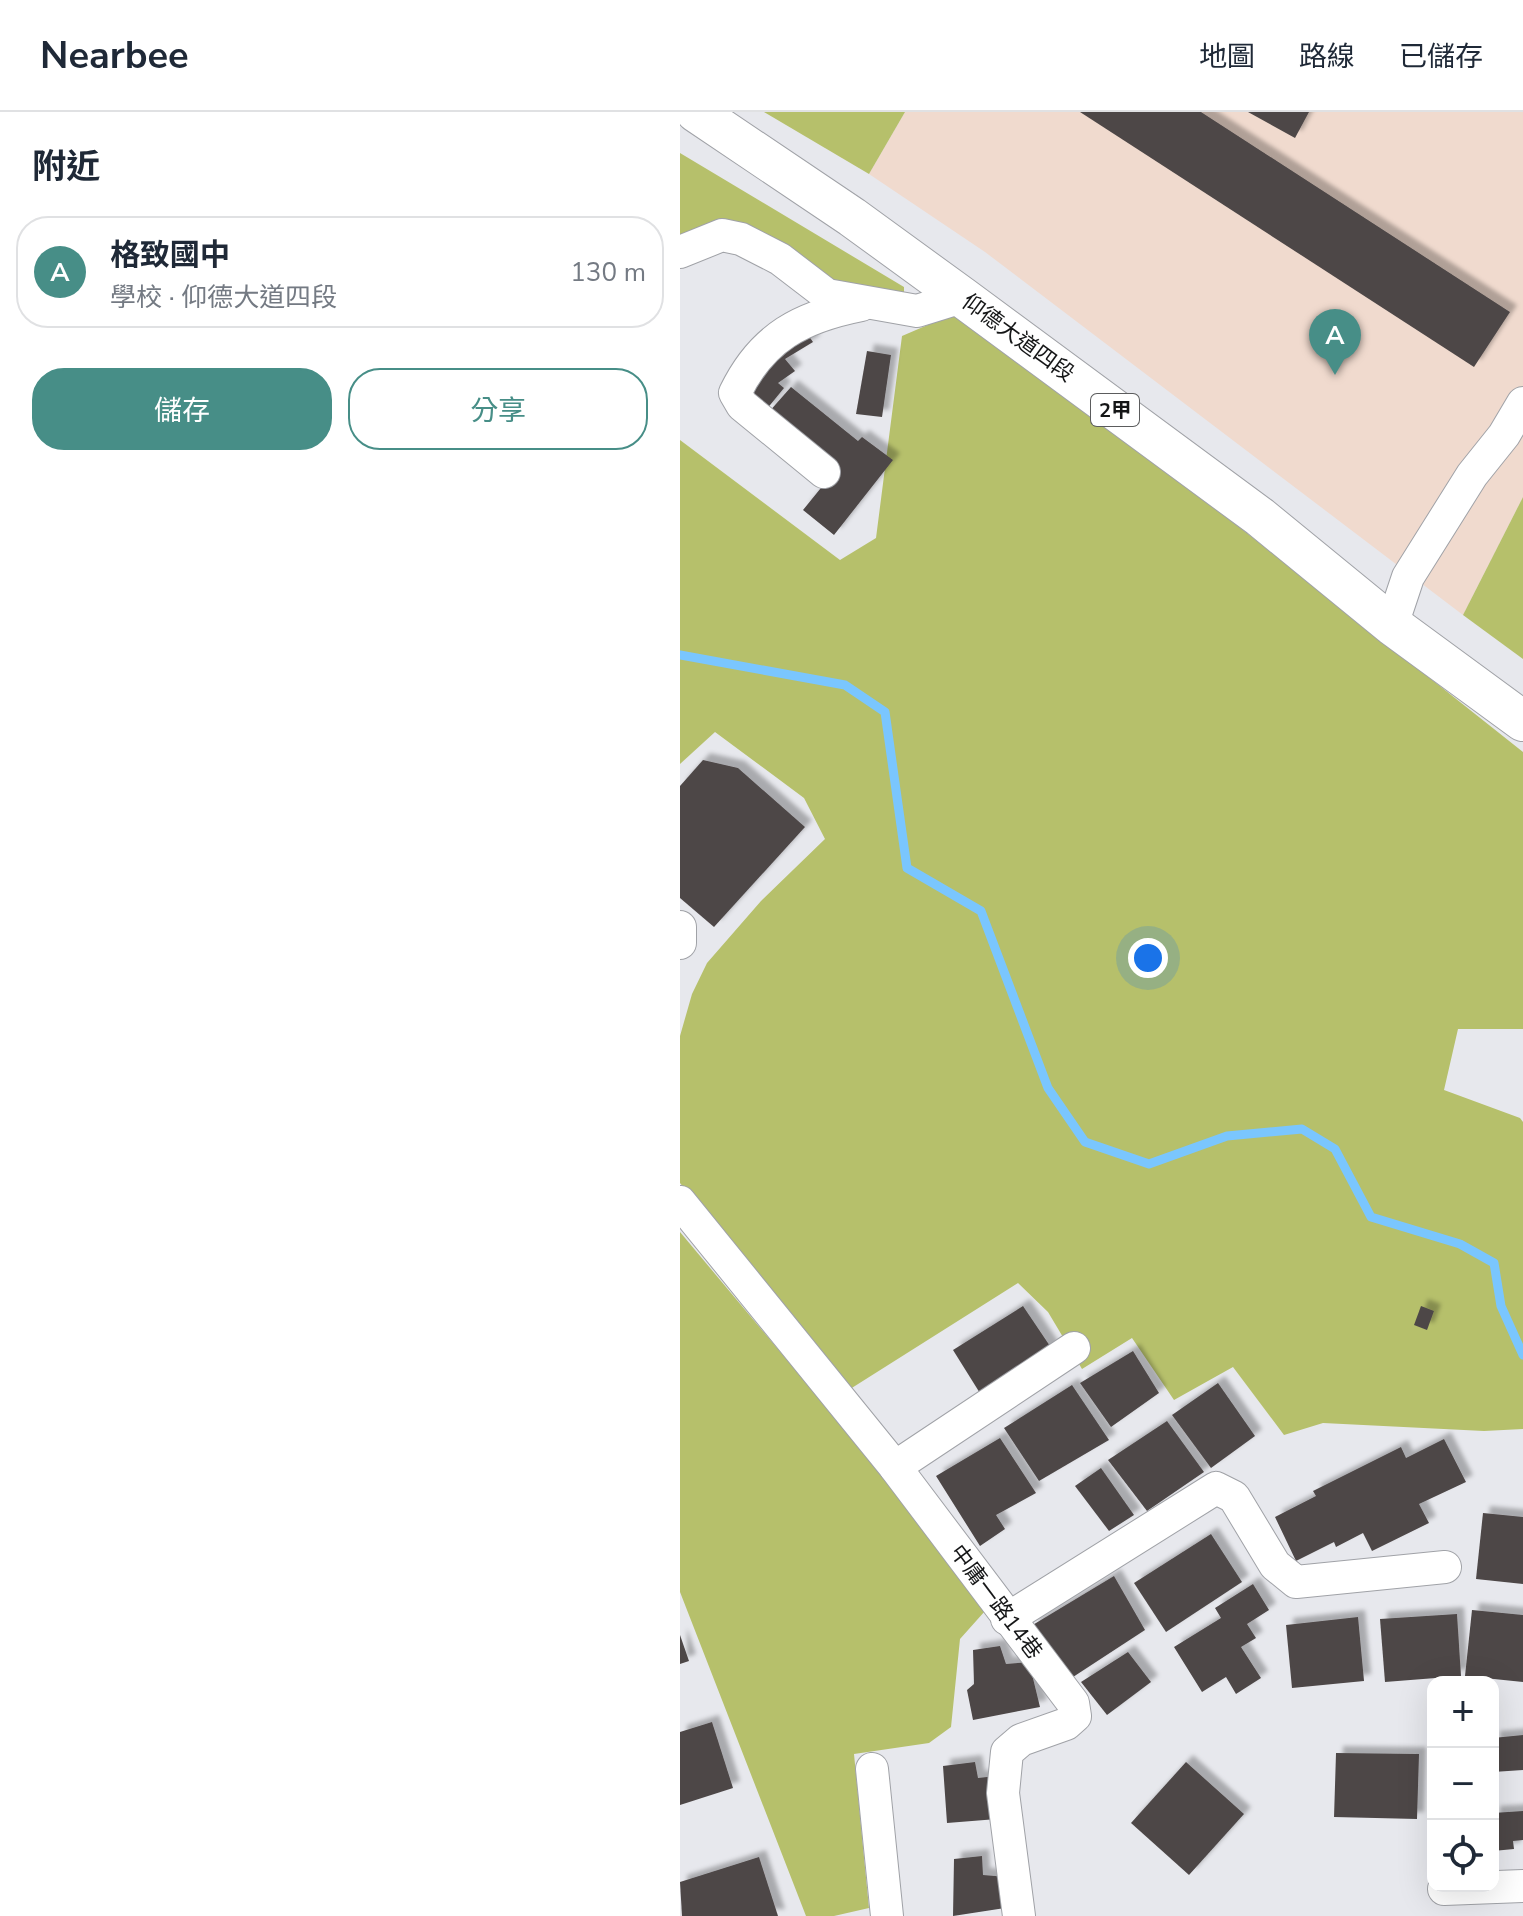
<!DOCTYPE html>
<html lang="zh-TW">
<head>
<meta charset="utf-8">
<style>
  body { margin:0; font-family:"Nunito Sans","Noto Sans TC",sans-serif; background:#f6f6f7; color:#1f2937 }
  .controls { position:absolute; right:24px; bottom:24px; display:grid; overflow:hidden; border-radius:16px; box-shadow:0 8px 32px #0002 }
  .controls button { width:72px; height:72px; display:grid; place-items:center; padding:0; border:0; border-bottom:2px solid #e0e1e3; background:#fff; color:#1f2937; font:40px sans-serif }
  .you { position:absolute; left:468px; top:846px; width:28px; height:28px; margin:-20px; border:6px solid #fff; border-radius:50%; background:#1a73e8; box-shadow:0 0 0 12px #1a73e833 }
  .badge { display:grid; place-items:center; width:52px; height:52px; border-radius:50%; background:#478e87; color:#fff; font-size:26px; font-weight:700 }
  .pin { position:absolute; translate:-50% -66px; filter:drop-shadow(0 2px 4px #0008) }
  .pin::after { content:''; position:absolute; top:42px; width:28px; height:24px; background:inherit; clip-path:polygon(0 0,100% 0,50% 100%) }
  .list { margin:0; padding:0; list-style:none }
  h2 { display:flex; justify-content:space-between; align-items:center; height:104px; margin:0; padding:0 32px; font-size:34px }
  h2 small { font-size:26px; font-weight:400; color:#747a83 }
  .list li { display:grid; grid-template-columns:52px 1fr auto; gap:24px; align-items:center; box-sizing:border-box; height:112px; margin:0 16px 16px; padding:0 16px; border:2px solid #e0e1e3; border-radius:32px }
  .list b { display:block; font-size:30px; white-space:nowrap }
  .list p { margin:0; font-size:26px; white-space:nowrap; color:#747a83 }
  .list em { font-size:26px; font-style:normal; color:#747a83 }
  .actions { display:flex; gap:16px; padding:24px 32px }
  .actions a { flex:1; padding:18px 0; border:2px solid #478e87; border-radius:32px; text-align:center; font-size:28px; color:#478e87 }
  .actions .main { background:#478e87; color:#fff }
  .icon { flex:none; width:44px; height:44px; fill:none; stroke:currentColor; stroke-width:2; stroke-linecap:round; stroke-linejoin:round }
  .map { position:relative; flex:none; width:843px; height:1804px; overflow:hidden }
  header { display:flex; align-items:center; gap:48px; box-sizing:border-box; height:112px; padding:0 40px; background:#fff; border-bottom:2px solid #e0e1e3 }
  header strong { font-size:38px }
  nav { display:flex; gap:44px; margin-inline-start:auto; font-size:28px }
  main { display:flex }
  aside { flex:1; background:#fff }
  .map>svg:first-child { display:block }
</style>
</head>
<body>
<header>
<strong>Nearbee</strong>
<nav><a>地圖</a><a>路線</a><a>已儲存</a></nav>
</header>
<main>
<aside>
<h2>附近<small></small></h2>
<ul class="list">
<li><span class="badge">A</span><div><b>格致國中</b><p>學校 · 仰德大道四段</p></div><em>130 m</em></li>
</ul>
<div class="actions"><a class="main">儲存</a><a>分享</a></div>
</aside>
<div class="map">
<svg width="843" height="1804" viewBox="0 0 843 1804">
  <defs>
    <filter id="shadow"><feDropShadow dx="7" dy="-7" stdDeviation="2" flood-color="#0004"/></filter>
  </defs>
  <rect width="100%" height="100%" fill="#e7e8ed"/>
  <path fill="#f0dace" d="M225 0H843V385L783 503 305 140 189 62Z"/>
  <g fill="#b6c06b">
    <path d="M84 0H225L189 62Z"/>
    <path d="M0 41 224 175V188L148 173 103 139 0 128Z"/>
    <path d="M278 200 456 333 843 640V917H778L764 978 840 1006 843 1010V1317L804 1319 643 1311 604 1323 553 1255 494 1288 452 1226 402 1257 368 1200 338 1171 167 1279 0 1071V924L12 882 27 851 81 789 145 727 124 686 35 620 0 652V328L160 448 196 426 222 224Z"/>
    <path d="M843 385V547L783 503Z"/>
    <path d="M0 1120 204 1364 305 1499 280 1527 271 1615 249 1631 174 1642 189 1796 154 1804H126L0 1480Z"/>
  </g>
  <g fill="none" stroke-linecap="round" stroke-linejoin="round">
    <path stroke="#7ac6fe" stroke-width="9" d="M0 543 165 573 205 600 227 756 301 799 368 976 405 1030 469 1052 547 1024 622 1017 655 1037 691 1105 780 1132 814 1151 821 1194 843 1243"/>
  </g>
  <g fill="#4d4747" filter="url(#shadow)">
    <path d="M400 0H521L830 200 794 255Z"/>
    <path d="M568 0H629L615 26Z"/>
    <path d="M124 217 133 230 105 247 115 259 98 271 104 276 86 298 63 280Z"/>
    <path d="M187 239 211 243 202 305 176 302Z"/>
    <path d="M111 275 178 329 182 325 213 348 154 423 123 398 158 355 88 301Z"/>
    <path d="M23 648 58 656 125 715 34 815 0 786V674Z"/>
    <path d="M343 1194 374 1240 303 1286 273 1238Z"/>
    <path d="M741 1194 754 1199 747 1218 734 1213Z"/>
    <path d="M453 1239 479 1281 431 1315 400 1271Z"/>
    <path d="M538 1271 575 1324 531 1356 492 1303Z"/>
    <path d="M392 1273 429 1328 359 1369 324 1316Z"/>
    <path d="M487 1309 524 1360 467 1399 428 1348Z"/>
    <path d="M320 1326 356 1381 316 1403 325 1417 300 1434 256 1364Z"/>
    <path d="M764 1327 786 1370 739 1392 749 1411 692 1439 683 1421 656 1435 654 1430 616 1449 595 1405 636 1384 633 1379 721 1335 726 1346Z"/>
    <path d="M421 1356 454 1403 429 1419 395 1374Z"/>
    <path d="M803 1401 843 1405V1472L796 1467Z"/>
    <path d="M531 1422 562 1470 486 1520 454 1471Z"/>
    <path d="M434 1464 465 1518 393 1565 351 1514Z"/>
    <path d="M573 1472 589 1498 567 1512 576 1526 561 1535 581 1566 556 1582 546 1565 522 1580 494 1535 541 1506 535 1496Z"/>
    <path d="M792 1498 843 1503V1570L785 1564Z"/>
    <path d="M777 1502 781 1564 705 1570 700 1507Z"/>
    <path d="M678 1505 684 1569 612 1576 606 1513Z"/>
    <path d="M0 1523 9 1549 0 1552Z"/>
    <path d="M320 1534 326 1552 349 1550 360 1595 293 1608 287 1578 294 1572 293 1538Z"/>
    <path d="M448 1540 471 1570 427 1603 401 1570Z"/>
    <path d="M32 1610 53 1676 0 1693V1620Z"/>
    <path d="M843 1623V1658L813 1660V1626Z"/>
    <path d="M656 1641 739 1642 737 1707 654 1705Z"/>
    <path d="M295 1650 298 1666 316 1664 317 1707 267 1711 263 1654Z"/>
    <path d="M506 1650 564 1702 509 1763 451 1711Z"/>
    <path d="M843 1699V1728L833 1729 834 1737 813 1739V1701Z"/>
    <path d="M302 1744 303 1763 327 1765 325 1796 273 1804 274 1747Z"/>
    <path d="M79 1745 98 1804H2L0 1770Z"/>
  </g>
  <g fill="none" stroke-linecap="round" stroke-linejoin="round">
    <g stroke="#a0a2a7" stroke-width="34">
      <g id="minor">
        <path d="M0 140 42 123 61 127 100 147 147 183 237 199 282 185"/>
        <path d="M144 360 62 293 55 281C82 225 121 205 181 193"/>
        <path d="M712 513 728 465 792 363 824 323 843 291"/>
        <path d="M0 815V831"/>
        <path d="M0 1090 215 1355"/>
        <path d="M327 1507 536 1376 554 1385 595 1453 616 1470 765 1455"/>
        <path d="M192 1657 207 1804"/>
        <path d="M764 1777 843 1774"/>
        <path d="M339 1804 323 1681 327 1640 341 1628 386 1612 395 1604 393 1591 215 1355 394 1236"/>
      </g>
    </g>
    <g stroke="#a0a2a7" stroke-width="42">
      <path id="major" d="M16 0 172 105 282 185 580 405 712 513 843 609"/>
    </g>
    <use href="#minor" stroke="#fff" stroke-width="32"/>
    <use href="#major" stroke="#fff" stroke-width="40"/>
  </g>
  <g text-anchor="middle" dominant-baseline="central" stroke-width="8" stroke-linejoin="round" paint-order="stroke">
    <rect fill="#fff" stroke="#5b5c5d" stroke-width="2" x="411" y="282" width="48" height="32" rx="6"/>
    <g font-size="20" font-weight="bold" fill="#151617">
      <text x="435" y="298">2甲</text>
    </g>
    <g font-size="22" fill="#151617" stroke="#fff">
      <text transform="translate(338 226) rotate(36)">仰德大道四段</text>
      <text transform="translate(316 1490) rotate(53)">中庸一路14巷</text>
    </g>
  </g>
</svg>
<div class="controls">
<button>+</button>
<button>−</button>
<button><svg class="icon" aria-label="locate" viewBox="0 0 24 24"><circle cx="12" cy="12" r="6"/><path d="M12 2v4M12 18v4M2 12h4M18 12h4"/></svg></button>
</div>
<div class="you"></div>
<div class="pin badge" style="left:655px;top:263px">A</div>
</div>
</main>
</body>
</html>
